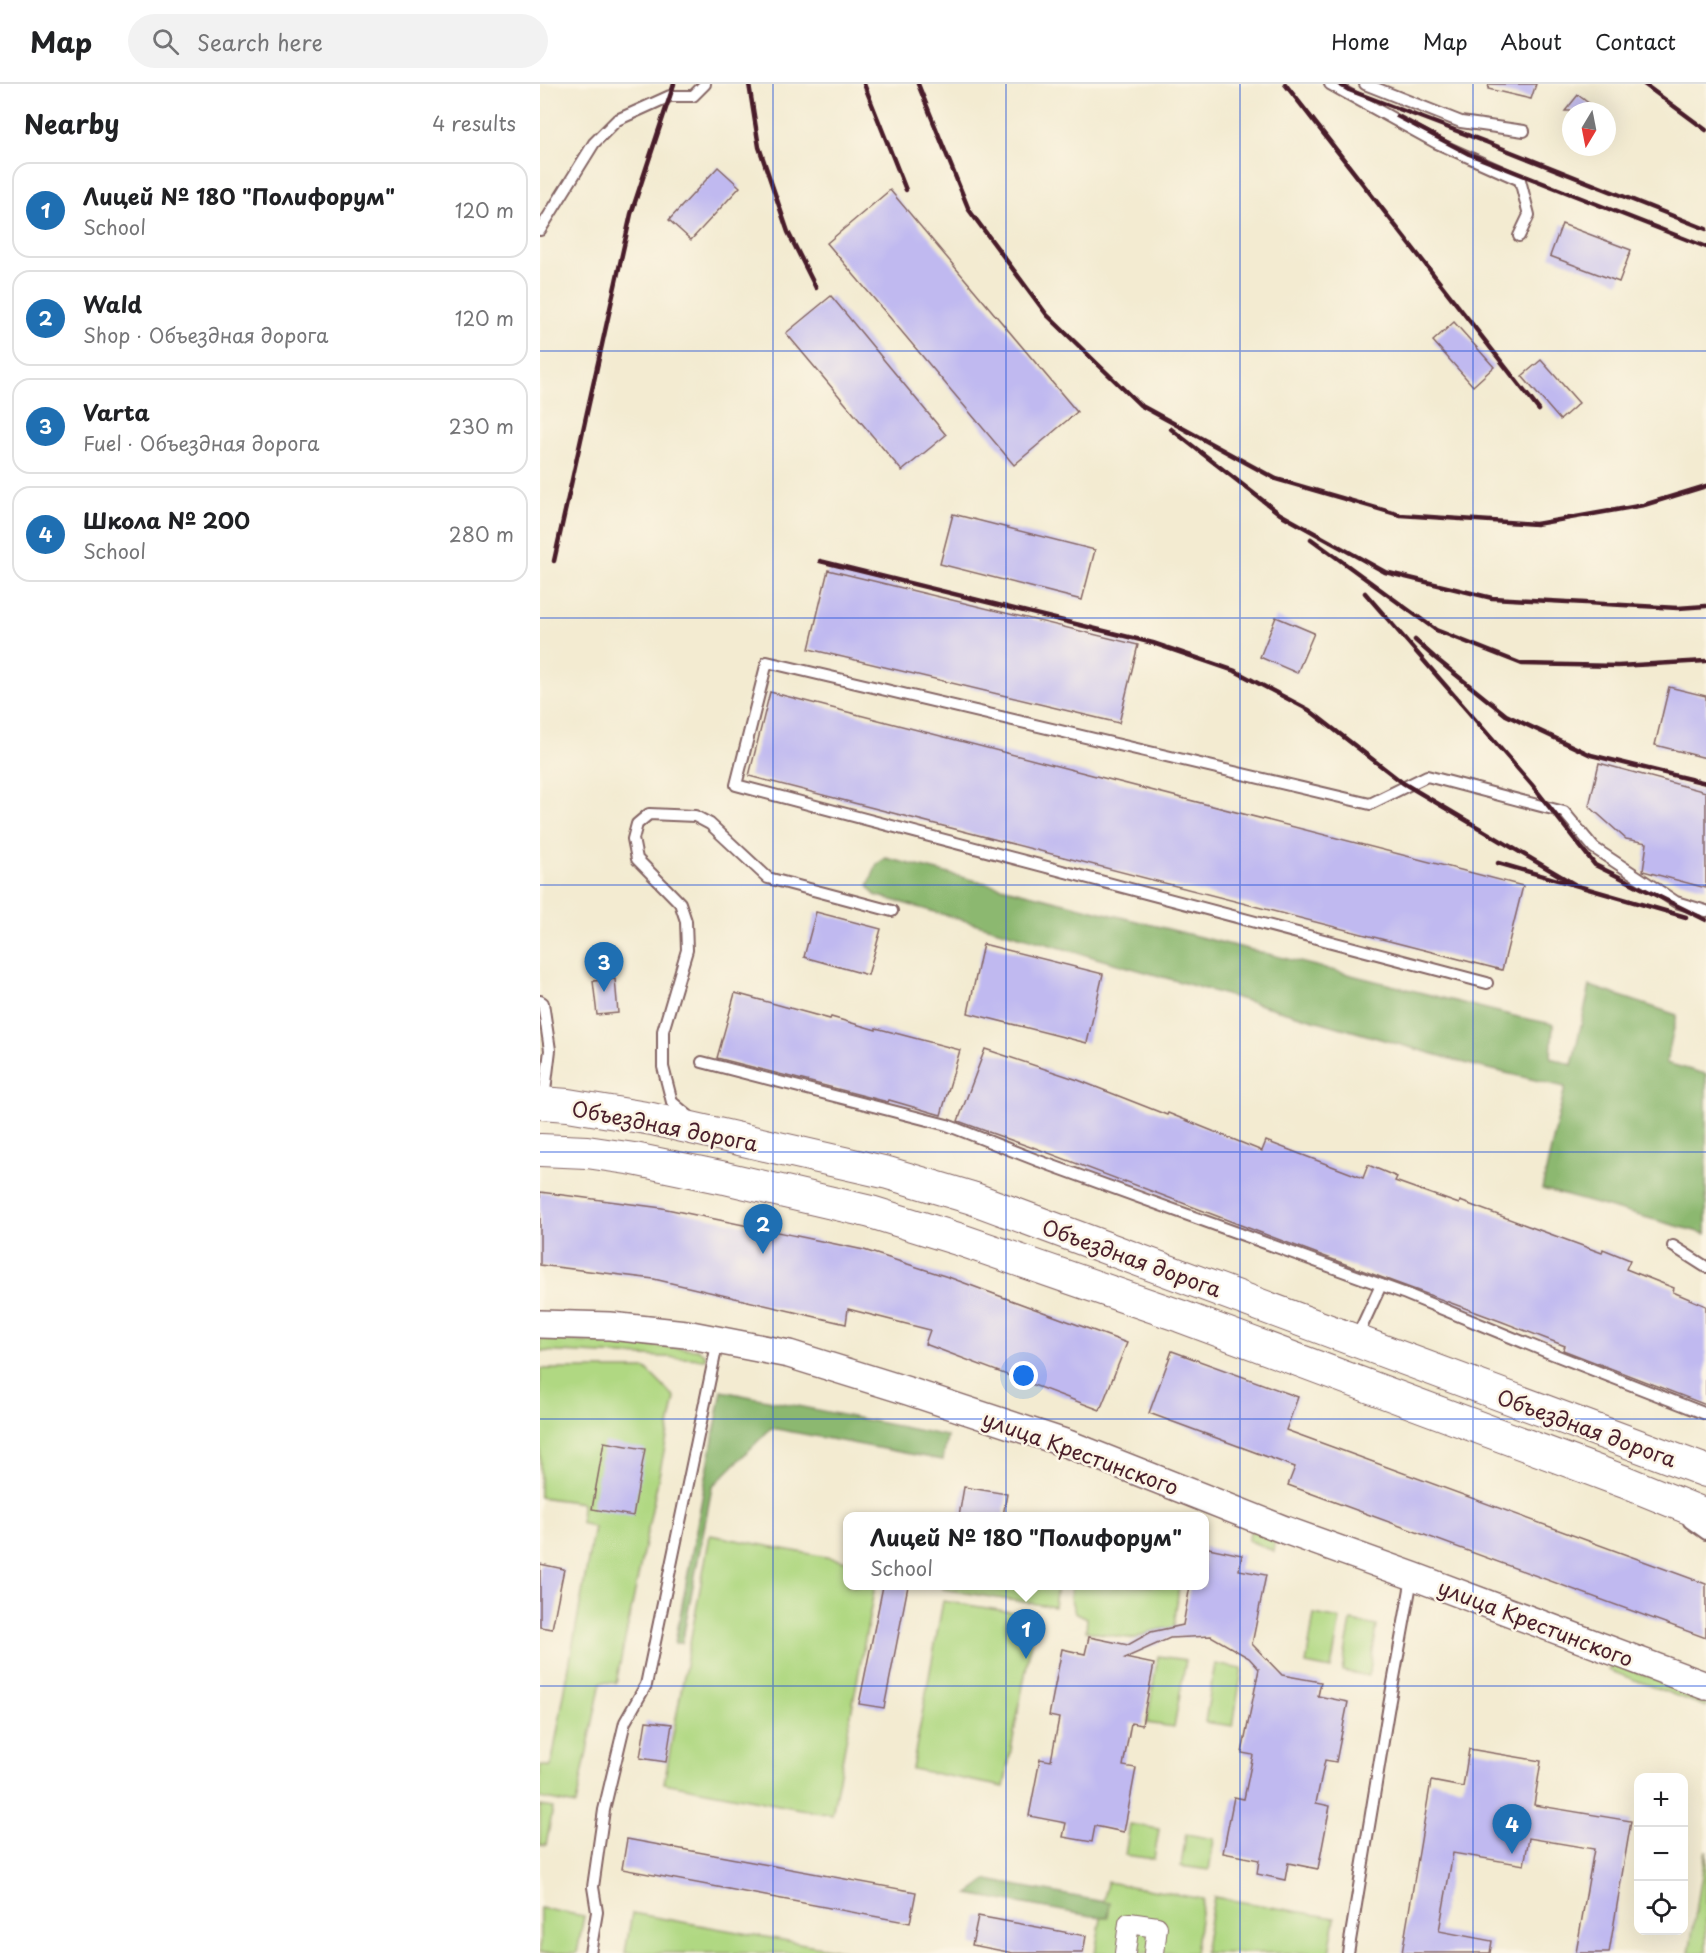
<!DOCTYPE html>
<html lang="en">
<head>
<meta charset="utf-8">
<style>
  body { margin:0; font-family:"Playpen Sans",sans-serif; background:#f2f2f2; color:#202124 }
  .controls { position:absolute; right:18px; bottom:18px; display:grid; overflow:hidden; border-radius:12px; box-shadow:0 6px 24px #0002 }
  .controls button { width:54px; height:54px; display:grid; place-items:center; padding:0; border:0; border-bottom:2px solid #e0e0e0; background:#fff; color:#202124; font:30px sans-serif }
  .compass { position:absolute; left:1022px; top:18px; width:54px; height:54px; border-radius:50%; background:#fff; box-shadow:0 6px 24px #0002; rotate:190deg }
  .you { position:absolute; left:484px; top:1292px; width:21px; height:21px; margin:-15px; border:4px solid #fff; border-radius:50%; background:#1a73e8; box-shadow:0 0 0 9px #1a73e833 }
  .badge { display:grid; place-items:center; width:39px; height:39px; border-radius:50%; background:#1f6fb2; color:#fff; font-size:20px; font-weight:700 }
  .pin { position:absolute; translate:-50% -50px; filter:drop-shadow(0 2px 3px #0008) }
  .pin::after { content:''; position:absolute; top:32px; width:21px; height:18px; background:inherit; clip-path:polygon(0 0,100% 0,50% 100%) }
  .popup { position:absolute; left:303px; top:1428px; width:366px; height:78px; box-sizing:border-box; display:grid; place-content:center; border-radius:12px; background:#fff; filter:drop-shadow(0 2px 4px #0005); font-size:20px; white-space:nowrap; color:#757577 }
  .popup b { font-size:22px; color:#202124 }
  .popup::after { content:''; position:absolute; left:50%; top:100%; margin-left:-12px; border:12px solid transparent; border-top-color:#fff }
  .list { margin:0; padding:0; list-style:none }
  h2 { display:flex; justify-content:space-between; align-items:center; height:78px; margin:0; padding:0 24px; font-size:26px }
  h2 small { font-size:20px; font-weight:400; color:#757577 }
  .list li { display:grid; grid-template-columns:39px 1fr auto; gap:18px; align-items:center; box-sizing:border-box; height:96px; margin:0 12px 12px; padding:0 12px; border:2px solid #e0e0e0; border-radius:18px }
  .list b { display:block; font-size:22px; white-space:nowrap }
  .list p { margin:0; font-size:20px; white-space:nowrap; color:#757577 }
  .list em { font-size:20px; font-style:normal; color:#757577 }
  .icon { flex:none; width:33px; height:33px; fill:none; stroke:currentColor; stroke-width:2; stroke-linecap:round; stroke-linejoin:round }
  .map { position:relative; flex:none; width:1166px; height:1869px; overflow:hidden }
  header { display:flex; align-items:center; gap:36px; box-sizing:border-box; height:84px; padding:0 30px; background:#fff; border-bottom:2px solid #e0e0e0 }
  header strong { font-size:28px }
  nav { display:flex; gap:33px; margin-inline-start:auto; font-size:21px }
  .search { width:420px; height:54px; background:#f2f2f2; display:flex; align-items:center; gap:15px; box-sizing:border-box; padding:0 21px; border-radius:33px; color:#757577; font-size:22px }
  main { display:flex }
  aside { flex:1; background:#fff }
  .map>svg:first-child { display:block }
</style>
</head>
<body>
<header>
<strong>Map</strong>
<div class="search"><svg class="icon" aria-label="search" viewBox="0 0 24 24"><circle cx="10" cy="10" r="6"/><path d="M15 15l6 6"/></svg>Search here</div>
<nav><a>Home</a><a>Map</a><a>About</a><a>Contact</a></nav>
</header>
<main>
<aside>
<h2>Nearby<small>4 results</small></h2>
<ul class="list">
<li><span class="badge">1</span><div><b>Лицей № 180 &quot;Полифорум&quot;</b><p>School</p></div><em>120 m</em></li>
<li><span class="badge">2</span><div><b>Wald</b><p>Shop · Объездная дорога</p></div><em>120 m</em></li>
<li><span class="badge">3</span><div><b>Varta</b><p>Fuel · Объездная дорога</p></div><em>230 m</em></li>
<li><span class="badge">4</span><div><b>Школа № 200</b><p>School</p></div><em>280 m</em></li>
</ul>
</aside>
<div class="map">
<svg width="1166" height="1869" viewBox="0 0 1166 1869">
  <rect width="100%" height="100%" fill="#fcf5e5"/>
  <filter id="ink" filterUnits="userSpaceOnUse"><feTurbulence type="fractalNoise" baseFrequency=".0167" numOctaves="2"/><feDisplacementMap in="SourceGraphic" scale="12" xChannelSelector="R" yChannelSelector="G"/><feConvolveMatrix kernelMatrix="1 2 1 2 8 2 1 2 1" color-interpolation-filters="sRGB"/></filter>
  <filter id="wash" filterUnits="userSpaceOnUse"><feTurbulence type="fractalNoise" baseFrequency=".008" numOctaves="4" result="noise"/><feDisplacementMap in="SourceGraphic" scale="24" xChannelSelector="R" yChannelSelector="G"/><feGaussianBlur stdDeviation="1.35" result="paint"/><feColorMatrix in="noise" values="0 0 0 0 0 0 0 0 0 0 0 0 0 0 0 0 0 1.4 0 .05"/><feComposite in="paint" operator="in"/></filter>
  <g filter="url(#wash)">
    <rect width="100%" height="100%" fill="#f3ebd1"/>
    <g fill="#b0d882" stroke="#7d7c56" stroke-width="1.5">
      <path d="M0 1255 157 1265 164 1270 166 1273 165 1275 0 1267Z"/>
      <path d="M0 1285H106L135 1314 76 1599 61 1598 36 1721 0 1714V1681L11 1683 54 1443 41 1439 42 1419 0 1413Z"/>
      <path d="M711 1446 730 1453 734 1457V1467L708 1456Z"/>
      <path d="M170 1451 307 1477 308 1502H335L292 1731 124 1699Z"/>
      <path d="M403 1502H517L514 1523 403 1505Z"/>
      <path d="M532 1502H639L634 1543 612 1547 594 1555 546 1547 547 1534 535 1528 530 1514Z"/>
      <path d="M403 1517 496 1532 464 1703 372 1685Z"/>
      <path d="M774 1530 800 1535 791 1585 766 1580Z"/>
      <path d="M811 1537 837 1542 829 1592 802 1587Z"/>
      <path d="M618 1572 646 1576 634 1643 607 1639Z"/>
      <path d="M675 1580 702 1585 693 1642 665 1638Z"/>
      <path d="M1073 1580 1166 1612V1623L1068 1586Z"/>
      <path d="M0 1722 13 1724 6 1761 0 1760Z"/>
      <path d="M590 1740 619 1745 614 1775 585 1771Z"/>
      <path d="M646 1750 674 1755 669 1786 641 1782Z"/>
      <path d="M1166 1766V1869H1149Z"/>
      <path d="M567 1798 663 1815 655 1869H555Z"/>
      <path d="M674 1813 795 1834 789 1869H664Z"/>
      <path d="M0 1824 44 1832 37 1869H0Z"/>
      <path d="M92 1829 315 1869H85Z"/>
    </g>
    <g fill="#8cb870" stroke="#6b6c4e" stroke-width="1.5">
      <path d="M346 774 978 933 1013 940 1011 974 1032 981 1050 902 1137 931 1126 979 1166 990V1150L1002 1105 1025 1003 932 981 335 811 328 802 337 780Z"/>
      <path d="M182 1307 407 1352 403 1376 231 1344 172 1403 142 1559H135Z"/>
      <path d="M447 1796 570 1819 568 1833 551 1832 428 1810Z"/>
    </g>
    <g id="blocks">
      <g fill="#c0b9f0">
        <path d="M949 0H996L991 15 948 5Z"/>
        <path d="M1038 11 1059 27H1025Z"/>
        <path d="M178 83 200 103 151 156 129 136Z"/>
        <path d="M350 106 537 328 474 381 287 159Z"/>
        <path d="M1022 140 1091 166 1079 198 1010 172Z"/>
        <path d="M291 212 406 351 362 387 246 249Z"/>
        <path d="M914 238 954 283 933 302 893 257Z"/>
        <path d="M1001 276 1039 319 1020 336 982 292Z"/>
        <path d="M413 430 555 466 542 516 400 480Z"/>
        <path d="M288 486 598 561 579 639 269 565Z"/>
        <path d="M736 533 774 549 757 589 720 573Z"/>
        <path d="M1129 603 1166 612V674L1115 661Z"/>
        <path d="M230 608 983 802 962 886 209 692Z"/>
        <path d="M1059 679 1166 708V804L1103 787 1107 759 1086 755 1049 722Z"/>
        <path d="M276 828 341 845 328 891 264 873Z"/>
        <path d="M443 860 563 890 547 959 428 929Z"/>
        <path d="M75 895 78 929 57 931 53 897Z"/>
        <path d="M195 909 290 935 291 933 336 946V944L420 966 401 1031 349 1016 348 1018 177 974Z"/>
        <path d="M445 965 538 996 627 1031 628 1029 722 1067 726 1057 823 1094 828 1081 857 1093 855 1097 919 1120 920 1117 1062 1169 1063 1165 1090 1176 1086 1185 1134 1204 1133 1208 1166 1222V1321L1023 1266 1025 1262 960 1237 740 1156 585 1097V1098L493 1063V1064L418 1037Z"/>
        <path d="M0 1108 122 1124 324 1166 411 1194 587 1259 560 1326 385 1260 390 1246 308 1225 306 1240 114 1195 0 1181Z"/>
        <path d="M632 1267 758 1313 746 1346 1166 1500V1554L748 1401 755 1383 609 1329Z"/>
        <path d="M64 1358 105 1365 93 1432 52 1425Z"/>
        <path d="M424 1403 467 1410 463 1432H419Z"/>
        <path d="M664 1463 702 1471 699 1486 726 1491 712 1560 742 1591 781 1598 778 1612 808 1618 796 1678 785 1676 776 1719 790 1722 778 1785 748 1779 745 1796 717 1790 719 1776 683 1769 694 1713 704 1715 713 1671 702 1669 719 1585 709 1574 671 1552 630 1554 585 1574 614 1580 602 1641 591 1639 583 1682 596 1684 584 1748 555 1742 552 1758 523 1753 526 1739 489 1732 500 1675 511 1677 519 1634 509 1632 522 1565 545 1570 549 1553 588 1561 611 1548 643 1541 650 1502H664Z"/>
        <path d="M0 1480 24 1485 12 1545 0 1543Z"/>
        <path d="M343 1502H368L344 1624 319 1620Z"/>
        <path d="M106 1637 132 1640 126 1678 100 1674Z"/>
        <path d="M929 1665 1001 1677 994 1721 1091 1737 1069 1869H1036L1054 1765 989 1754 984 1781 913 1769 899 1847 952 1857 950 1869H862L891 1697 923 1703Z"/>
        <path d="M87 1755 376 1808 370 1839 82 1785Z"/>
        <path d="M438 1832 546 1852 543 1869H473L432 1861Z"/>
      </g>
    </g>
  </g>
  <g filter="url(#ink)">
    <use href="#blocks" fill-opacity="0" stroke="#856665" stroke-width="1.5"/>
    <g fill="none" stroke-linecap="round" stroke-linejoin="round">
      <g stroke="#856665" stroke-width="14">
        <g id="lane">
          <path d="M790 0 897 59 980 96 989 131 979 152"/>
          <path d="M825 0 921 38 984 47"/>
          <path d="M0 146 54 59 77 36 130 12H153L165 0"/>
          <path d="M947 899 196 701 227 578 830 720 887 692 1024 728 1054 764 1136 818 1166 827"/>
          <path d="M0 917 3 919 10 966 4 1015"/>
          <path d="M162 978 407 1041 499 1077 866 1210 1005 1267 1166 1330"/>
          <path d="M151 1034 132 1018 123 983V947L147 866 146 837 140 819 97 775 93 755 97 740 109 730 155 732 170 740 228 794 352 827"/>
          <path d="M1133 1162 1166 1183"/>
          <path d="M816 1255 841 1201"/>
          <path d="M1149 1438 1166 1450"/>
          <path d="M50 1869 57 1828 53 1803 64 1726 85 1638 106 1601 178 1256"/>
          <path d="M808 1869 848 1627 872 1494"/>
        </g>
      </g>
      <g stroke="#856665" stroke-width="22">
        <path id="street" d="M585 1869 589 1839 617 1843 614 1869"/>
      </g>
      <g stroke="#856665" stroke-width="30">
        <path id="secondary" d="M0 1240 70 1242 146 1250 249 1270 368 1307 528 1360 745 1446 873 1492 1166 1602"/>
      </g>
      <g stroke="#856665" stroke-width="34">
        <g id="primary">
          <path d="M0 1019 28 1021 112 1035 348 1089 432 1114 1166 1387"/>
          <path d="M0 1066 47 1068 94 1075 185 1094 331 1128 421 1156 640 1232 1085 1398 1166 1431"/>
        </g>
      </g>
      <use href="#lane" stroke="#fff" stroke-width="10"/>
      <use href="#street" stroke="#fff" stroke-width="20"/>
      <use href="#secondary" stroke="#fff" stroke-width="27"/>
      <use href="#primary" stroke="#fff" stroke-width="32"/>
      <g stroke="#4a1f2b" stroke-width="4.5">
        <path d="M209 0 219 63 248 148 276 204"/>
        <path d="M324 0 366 106"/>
        <path d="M378 0 429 126 507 231 600 321 736 395 860 431 996 440 1104 421 1166 402"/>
        <path d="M745 0 999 326"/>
        <path d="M799 0 809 6 946 58 1166 145"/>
        <path d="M1104 0 1166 46"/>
        <path d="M857 32 929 70 1166 163"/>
        <path d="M631 345 740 430 845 488 952 514 1138 524 1166 522"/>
        <path d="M771 455 896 546 982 580 1078 582 1166 577"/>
        <path d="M14 477 91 130 134 0"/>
        <path d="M280 477 613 559 695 587 769 626 863 699 1034 800"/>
        <path d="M825 509 992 701 1055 781 1166 836"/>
        <path d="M875 556 894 573 966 631 1051 671 1166 699"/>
        <path d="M958 779 1146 833"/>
      </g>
    </g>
  </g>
  <path fill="none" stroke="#1d4ed8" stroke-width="1.5" stroke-opacity="0.55" d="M233 0V1869M466 0V1869M700 0V1869M933 0V1869M0 267H1166M0 534H1166M0 801H1166M0 1068H1166M0 1335H1166M0 1602H1166"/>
  <g text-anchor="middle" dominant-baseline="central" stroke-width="5" stroke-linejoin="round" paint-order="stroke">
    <g font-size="21" fill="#4a1f2b" stroke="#fcf5e5">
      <text transform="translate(125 1041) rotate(11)">Объездная дорога</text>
      <text transform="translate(592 1173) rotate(20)">Объездная дорога</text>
      <text transform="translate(1047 1343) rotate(20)">Объездная дорога</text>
      <text transform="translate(541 1368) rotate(20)">улица Крестинского</text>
      <text transform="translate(996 1538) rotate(21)">улица Крестинского</text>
    </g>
  </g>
</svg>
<div class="controls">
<button>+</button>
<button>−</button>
<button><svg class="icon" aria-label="locate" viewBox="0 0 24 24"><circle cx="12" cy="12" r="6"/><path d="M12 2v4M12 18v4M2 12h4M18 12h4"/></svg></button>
</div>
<svg class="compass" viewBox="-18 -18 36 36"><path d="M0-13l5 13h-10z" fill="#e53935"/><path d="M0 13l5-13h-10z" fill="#757577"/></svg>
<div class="you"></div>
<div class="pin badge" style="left:486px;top:1575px">1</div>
<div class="popup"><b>Лицей № 180 &quot;Полифорум&quot;</b>School</div>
<div class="pin badge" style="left:223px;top:1170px">2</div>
<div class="pin badge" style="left:64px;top:908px">3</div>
<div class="pin badge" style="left:972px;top:1770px">4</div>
</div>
</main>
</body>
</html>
